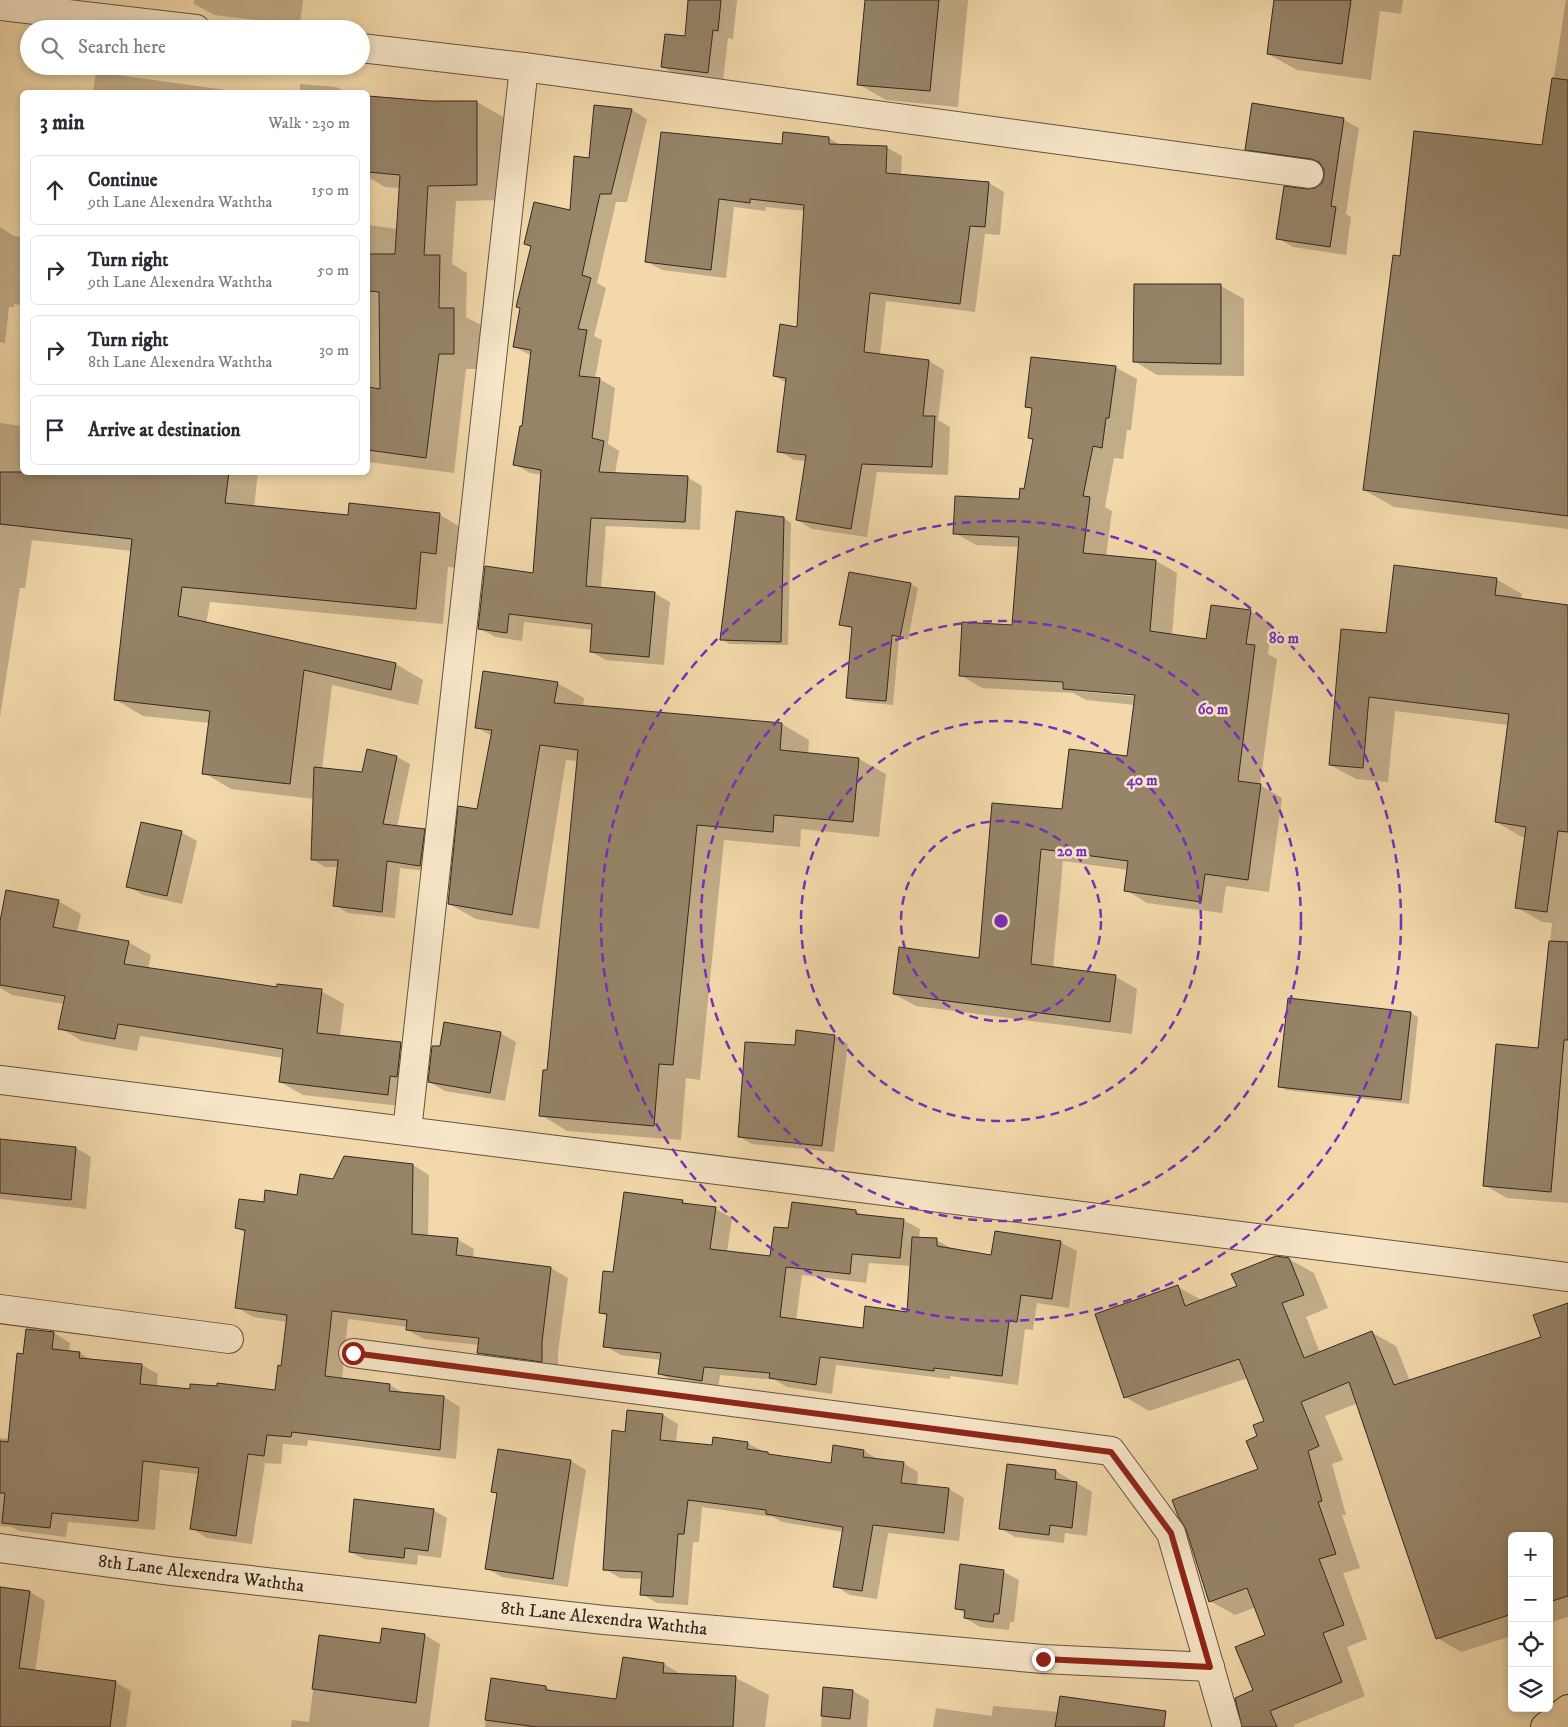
<!DOCTYPE html>
<html lang="en">
<head>
<meta charset="utf-8">
<style>
  body { margin:0; font-family:"IM FELL DW Pica",serif; background:#f2f2f3; color:#2b2b33 }
  .controls { position:absolute; right:15px; bottom:15px; display:grid; overflow:hidden; border-radius:8px; box-shadow:0 2px 8px #0003 }
  .controls button { width:45px; height:45px; display:grid; place-items:center; padding:0; border:0; border-bottom:1px solid #e1e1e2; background:#fff; color:#2b2b33; font:25px sans-serif }
  .stop { position:absolute; width:15px; height:15px; margin:-11px; border:4px solid #8f2418; border-radius:50%; background:#fff }
  .stop.end { background:#8f2418; border-color:#fff; box-shadow:0 1px 5px #0008 }
  .list { margin:0; padding:0; list-style:none }
  h2 { display:flex; justify-content:space-between; align-items:center; height:65px; margin:0; padding:0 20px; font-size:21px }
  h2 small { font-size:16px; font-weight:400; color:#7c7c81 }
  .list li { display:grid; grid-template-columns:32px 1fr auto; gap:15px; align-items:center; box-sizing:border-box; height:70px; margin:0 10px 10px; padding:0 10px; border:1px solid #e1e1e2; border-radius:8px }
  .list b { display:block; font-size:19px; white-space:nowrap }
  .list p { margin:0; font-size:16px; white-space:nowrap; color:#7c7c81 }
  .list em { font-size:16px; font-style:normal; color:#7c7c81 }
  .icon { flex:none; width:28px; height:28px; fill:none; stroke:currentColor; stroke-width:2; stroke-linecap:round; stroke-linejoin:round }
  .map { position:relative; flex:none; width:1568px; height:1727px; overflow:hidden }
  .search { position:absolute; background:#fff; box-shadow:0 2px 8px #0003; left:20px; top:20px; width:350px; height:55px; display:flex; align-items:center; gap:12px; box-sizing:border-box; padding:0 18px; border-radius:28px; color:#7c7c81; font-size:19px }
  .panel { position:absolute; background:#fff; box-shadow:0 2px 8px #0003; left:20px; top:90px; width:350px; height:385px; border-radius:8px }
  .map>svg:first-child { display:block }
</style>
</head>
<body>
<div class="map">
<svg width="1568" height="1727" viewBox="0 0 1568 1727">
  <rect width="100%" height="100%" fill="#f2d8aa"/>
  <filter id="stains"><feTurbulence type="fractalNoise" baseFrequency=".004" numOctaves="4"/><feColorMatrix values="0 0 0 0 .2 0 0 0 0 .09 0 0 0 0 .02 0 0 0 .5 -.17"/></filter>
  <radialGradient id="worn" r=".72"><stop offset=".6" stop-color="#630" stop-opacity="0"/><stop offset="1" stop-color="#630" stop-opacity=".3"/></radialGradient>
  <g fill="#0003" fill-rule="evenodd">
    <path d="M194 0H303L300 25 214 15 194 4Z"/>
    <path d="M690 0H737L733 39 728 38 723 81 678 76 662 67 686 38Z"/>
    <path d="M866 0H968L958 107 886 100 858 84Z"/>
    <path d="M1275 0H1403L1401 14 1380 11 1371 80 1297 70 1268 54Z"/>
    <path d="M1566 0H1568V529L1394 507 1364 490 1401 257 1543 147Z"/>
    <path d="M96 72 240 92H93Z"/>
    <path d="M300 84 336 87 346 92H300Z"/>
    <path d="M368 98 429 102H477L505 118 504 200 456 201 452 264 467 273 466 317 481 325V369H466L454 473 368 462V225L398 229 400 188 385 187 368 177Z"/>
    <path d="M1253 105 1344 120 1359 128 1346 214 1351 217 1346 255 1293 247 1278 238 1307 191 1316 189 1323 184 1326 176 1323 166 1262 158 1246 149Z"/>
    <path d="M596 106 632 110 647 119 627 202H616L597 283 606 288 594 336 602 340 595 379H599L615 388 608 444 619 451 615 474 687 477 702 486 700 530 606 526 601 588 654 593 670 602 664 665 606 660 591 652 593 630 524 622 522 641 495 637 479 628 534 574 542 475 530 473 514 464 523 428 532 356 515 347 532 248 525 244 571 212 590 159Z"/>
    <path d="M662 133 783 146 829 138 842 146 886 147 902 156 901 175 989 183 1004 192 1000 235 985 234 975 312 886 301 880 355 929 361 944 370 938 420 950 427 948 475 877 472 867 537 812 529 797 520 806 461 794 460 779 451 787 383 774 376 798 328 805 211 766 207 765 211 734 207 726 278 662 270 647 262Z"/>
    <path d="M0 227 14 236 22 237V305L14 304V307H9L5 343 0 342Z"/>
    <path d="M1221 286 1244 299V376L1157 375 1134 361Z"/>
    <path d="M1115 367 1137 379 1131 430H1127L1123 459 1114 458 1105 507 1112 511 1106 556 1156 561 1177 573 1172 636 1208 640 1250 611 1272 624 1268 654 1277 659 1260 785 1282 798 1269 892 1226 886 1222 913 1147 903 1126 890 1128 870 1063 861 1053 969 1116 977 1137 989 1132 1034 916 1006 894 994 980 959 993 804 1063 811 1128 757 1135 705 1086 700 1073 693 982 688 960 675 1013 626 1019 547 976 545 955 533 1020 500 1025 490 1034 441 1029 438 1033 410 1026 407ZM1074 688 1141 695V697L1077 691Z"/>
    <path d="M0 423 22 426V472H258L254 507 349 517 440 515 467 531 463 569 448 567 443 624 210 602 206 624 396 664 423 680 418 705 332 685 322 769 363 773 397 757 410 764 397 827 424 830 437 838 434 872 400 868 395 918 348 913 335 905 339 867H325L312 859 314 799 231 789 204 773 210 723 143 716 116 700 132 551 32 540 25 588H20L0 717Z"/>
    <path d="M784 518 791 523 788 645 729 644 722 639Z"/>
    <path d="M1496 579 1522 594 1521 600 1568 606V1203L1507 1198 1484 1185 1540 1050 1552 923 1542 922 1516 907 1525 837H1522L1496 822 1509 725 1395 711 1388 782 1356 779 1330 765 1387 634Z"/>
    <path d="M911 584 918 588 908 640 899 638 893 705 854 701 847 697 853 629 840 624Z"/>
    <path d="M557 683 584 698 583 707 782 724 809 740 808 754 859 759 886 774 879 837 801 829 800 847 724 840 700 1080 686 1078 681 1140 567 1131 541 1115 548 1071 579 761 566 760 539 929 476 919 449 904 478 810 492 736 476 727Z"/>
    <path d="M181 832 197 841 182 904 143 895 127 886Z"/>
    <path d="M58 901 81 914 77 933 128 942 151 955 148 969 278 989 321 991 344 1004 340 1036 401 1043 423 1056 410 1107 303 1095 280 1082 283 1058 140 1036 137 1051 82 1041 60 1028 64 1004 12 995 0 988V927Z"/>
    <path d="M1411 1013 1418 1017 1409 1104 1286 1090 1279 1086Z"/>
    <path d="M798 1032 835 1036 848 1044 834 1152 752 1144 740 1137 796 1046Z"/>
    <path d="M500 1033 516 1042 505 1101 445 1091 429 1082 441 1048Z"/>
    <path d="M0 1140 76 1148 91 1157 86 1209 0 1199Z"/>
    <path d="M413 1165 429 1175 428 1237 457 1239 474 1249 473 1258 551 1268 568 1278 558 1352V1370L495 1362 479 1353V1345L424 1339 407 1330 408 1327 348 1319 342 1379 390 1385 405 1394 444 1397 460 1407 456 1459 308 1440 307 1446 283 1444 281 1464 265 1463 252 1544 207 1538 191 1528 199 1474 160 1470 155 1530 68 1522 66 1537 19 1531 12 1527 0 1526V1438L10 1439 25 1355 54 1333 70 1343 69 1352 80 1353 91 1360 142 1365 158 1374 157 1387 191 1390 276 1391 282 1367 288 1322 253 1317 236 1307 246 1233 236 1228 265 1204 299 1196 334 1180Z"/>
    <path d="M682 1201 689 1205 716 1209 732 1218 727 1252 771 1258 789 1230 856 1211 864 1216 903 1220 920 1229 919 1239 936 1240 953 1249 992 1256 1060 1242 1077 1251 1069 1308 1037 1303 1033 1330 1025 1329 1018 1385 950 1376V1379L836 1365 832 1394 787 1387 775 1380 720 1375 718 1389 676 1383 659 1373 661 1360 621 1355 605 1346 608 1317 600 1312 614 1273ZM869 1263 911 1266 909 1313 864 1330 796 1321 802 1275 866 1283Z"/>
    <path d="M1289 1259 1314 1273 1328 1308 1306 1317 1320 1353 1371 1332 1396 1346 1410 1381 1542 1338 1568 1305V1617L1549 1623V1536H1512V1636L1461 1652 1437 1638 1358 1403 1325 1416 1343 1460 1332 1464 1346 1515H1342L1360 1568 1343 1573 1367 1639 1347 1647 1365 1696 1294 1725 1295 1727H1244L1255 1691 1266 1635 1256 1607 1235 1615 1210 1601 1259 1470V1437L1266 1422 1248 1378 1149 1411 1125 1397 1178 1287 1203 1301 1238 1287Z"/>
    <path d="M663 1415 678 1424 676 1442 713 1446 747 1443 773 1456 832 1464 864 1451 879 1460 903 1463 918 1472 917 1486 949 1489 964 1498 959 1541 888 1533 877 1599 850 1595 835 1586 844 1532 782 1522 773 1517 702 1507 699 1542H693L688 1605 657 1603 642 1594 643 1579 620 1578 605 1569 626 1433Z"/>
    <path d="M571 1461 586 1470 568 1587 502 1577 486 1568 498 1494 493 1491Z"/>
    <path d="M1056 1471 1071 1480V1482L1077 1483 1092 1492 1087 1536 1065 1533 1064 1543 1015 1537 1000 1528Z"/>
    <path d="M433 1510 447 1518 441 1558 418 1555 417 1565 364 1559 350 1552Z"/>
    <path d="M1004 1572 1019 1580 1014 1622H1010L1009 1630 980 1627 965 1618 966 1614 956 1608Z"/>
    <path d="M0 1588 30 1592 45 1601 35 1672 115 1682 131 1691 126 1727H0Z"/>
    <path d="M425 1635 440 1644 429 1727H291L292 1720 309 1722 320 1637 381 1645Z"/>
    <path d="M664 1664 679 1673 678 1675 736 1678 769 1695 765 1727H485L492 1680 546 1687 554 1692 617 1700Z"/>
    <path d="M824 1688 853 1691 869 1700 867 1727H821Z"/>
    <path d="M993 1706 1059 1712 1149 1727H933L936 1708 992 1716Z"/>
  </g>
  <g fill="#968468" stroke="#322820">
    <path d="M688 0H721L718 31 713 30 708 73 661 67 665 34 685 36Z"/>
    <path d="M865 0H939L930 91 857 85Z"/>
    <path d="M1274 0H1351L1342 64 1267 54Z"/>
    <path d="M1552 78 1568 80V516L1363 490 1393 255 1400 256 1414 131 1542 145Z"/>
    <path d="M368 96 429 101H477V185L428 186 424 255H440L439 308H454V354H439L426 458 368 450V387L380 389 379 292 368 291V254H395L400 175 368 172Z"/>
    <path d="M1252 103 1344 118 1331 206 1336 207 1330 247 1276 239 1284 186 1307 189 1315 188 1322 183 1324 176V169L1319 162 1311 159 1245 150Z"/>
    <path d="M594 105 632 109 611 194H600L582 275 591 278 578 329 587 330 579 376 600 378 592 438 604 441 599 472 688 476 685 522 591 518 586 586 655 592 649 657 590 652 592 624 509 614 507 633 478 629 485 566 533 573 541 470 513 465 520 426H522L531 350 513 347 520 308 516 307 531 246 524 244 534 202 570 210 574 156 589 158Z"/>
    <path d="M661 132 782 144 783 132 829 137V144L887 146 886 173 989 182 985 227 970 226 960 304 870 293 864 352 929 360 923 416H935L932 467 862 464 851 529 796 520 806 455 777 452 786 378 773 376 780 324 797 327 804 205 750 199V203L719 199 711 270 645 262Z"/>
    <path d="M1134 284H1221V364L1133 362Z"/>
    <path d="M1031 357 1116 366 1109 418H1106L1102 448 1093 446 1083 496 1090 497 1083 553 1156 560 1150 631 1206 639 1211 605 1251 610 1246 644 1255 645 1238 781 1261 784 1248 880 1205 874 1201 902 1124 891 1128 861 1041 849 1031 964 1116 975 1110 1022 893 994 899 947 979 958 992 803 1062 809 1069 749 1127 756 1135 695 1063 689V682L959 676 962 622 1012 625 1019 537 953 534 955 496 1019 499 1020 488 1024 489 1033 439 1028 438 1032 408 1025 407Z"/>
    <path d="M0 472H229L225 503 348 515 349 503 440 513 436 554 421 552 416 609 182 587 178 616 396 663 391 690 304 670 290 784 202 774 210 711 114 700 132 539 0 524Z"/>
    <path d="M736 511 784 517 781 642 720 640Z"/>
    <path d="M1394 565 1497 578 1495 595 1568 605V832L1558 831 1547 912 1515 908 1526 827 1495 822 1509 714 1369 697 1363 768 1329 765 1341 629 1386 633Z"/>
    <path d="M849 572 911 583 900 637 892 635 886 701 846 698 852 627 839 625Z"/>
    <path d="M483 671 558 682 554 703 782 723 780 750 859 758 853 822 774 815 773 832 697 825 673 1065 659 1064 654 1126 539 1116 543 1070H547L578 750 540 745 512 915 448 904 458 806 477 809 492 730 475 728Z"/>
    <path d="M367 749 397 756 383 824 425 829 420 866 387 861 382 912 333 906 338 860H311L314 767 362 772Z"/>
    <path d="M141 822 182 831 167 896 126 887Z"/>
    <path d="M6 890 59 900 53 927 129 941 124 964 277 987V984L322 989 317 1033 401 1042 397 1077 390 1076 388 1095 279 1082 283 1049 118 1024 115 1039 58 1029 65 996 0 985V921Z"/>
    <path d="M1549 941 1568 942V1040H1564L1551 1192 1483 1186 1496 1044 1538 1048Z"/>
    <path d="M1288 998 1411 1012 1401 1100 1278 1087Z"/>
    <path d="M444 1022 501 1032 490 1093 428 1082 432 1046H440Z"/>
    <path d="M796 1030 835 1035 822 1146 738 1137 745 1042 795 1045Z"/>
    <path d="M0 1139 76 1147 71 1200 0 1193Z"/>
    <path d="M344 1156 413 1164 412 1234 458 1238 456 1255 551 1267 542 1342V1362L477 1353 479 1338 406 1330 407 1320 332 1311 325 1376 390 1384 389 1391 444 1396 440 1450 292 1432 291 1437 267 1435 264 1456 248 1454 236 1536 190 1529 199 1468 143 1461 138 1521 52 1513 50 1528 2 1523 5 1493H0V1441L8 1442 17 1353 23 1354 26 1329 54 1332 52 1349 80 1352 79 1358 142 1364 140 1384 190 1389V1384L217 1386V1383L275 1390 278 1365 281 1366 287 1315 235 1308 245 1230 235 1228 239 1199 264 1202 265 1190 297 1195 300 1174 333 1179Z"/>
    <path d="M624 1192 683 1200 682 1203 716 1207 710 1249 770 1256 774 1227 788 1228 792 1202 856 1210V1214L904 1219 900 1258 852 1254 850 1274 786 1267 780 1317 863 1328 865 1306 907 1312 912 1237 937 1238V1246L991 1255 995 1231 1061 1241 1052 1299 1021 1295 1017 1322 1009 1321 1002 1376 934 1368V1371L820 1357 816 1385 769 1378 770 1373 704 1367 702 1381 658 1374 661 1353 603 1347 607 1314 599 1313 603 1271 613 1272Z"/>
    <path d="M1276 1256 1289 1258 1304 1295 1282 1303 1304 1358 1372 1331 1394 1385 1541 1337 1533 1315 1568 1303V1596L1549 1602V1536H1512V1614L1436 1639 1349 1382 1301 1402 1319 1446 1308 1451 1322 1501 1318 1502 1336 1554 1319 1559 1344 1625 1323 1633 1342 1682 1270 1711 1277 1727H1242L1235 1698 1253 1690 1235 1647 1265 1635 1247 1588 1209 1602 1186 1529 1178 1516 1172 1500 1258 1469 1246 1441 1257 1436 1253 1425 1264 1421 1239 1359 1124 1398 1095 1314 1178 1285 1185 1306 1237 1286 1231 1274Z"/>
    <path d="M627 1410 663 1414 660 1440 712 1445 713 1437 748 1442 747 1449 768 1452V1454L831 1463 833 1445 864 1450 863 1457 904 1462 901 1483 949 1488 944 1533 873 1525 862 1591 833 1587 843 1527 766 1514V1510L688 1500 684 1534H678L673 1597 640 1595 642 1572 603 1570 612 1430 625 1432Z"/>
    <path d="M498 1449 571 1460 553 1579 485 1569 497 1493 491 1492Z"/>
    <path d="M1007 1464 1056 1470 1055 1479 1077 1482 1072 1528 1050 1525 1049 1535 999 1529Z"/>
    <path d="M354 1499 434 1509 428 1551 405 1548 404 1558 349 1552Z"/>
    <path d="M960 1564 1004 1570 999 1614H994L993 1622 964 1618 965 1610 955 1609Z"/>
    <path d="M0 1587 30 1591 19 1668 116 1681 110 1727H0Z"/>
    <path d="M382 1628 425 1634 416 1703 312 1689 319 1635 380 1643Z"/>
    <path d="M623 1657 664 1663 663 1673 736 1676 733 1727H537L485 1720 491 1678 546 1686V1690L616 1699Z"/>
    <path d="M823 1687 853 1690 850 1719 821 1716Z"/>
    <path d="M1060 1696 1166 1711 1164 1727H1055Z"/>
  </g>
  <g fill="none" stroke-linecap="round" stroke-linejoin="round">
    <g stroke="#625442" stroke-width="30">
      <g id="minor">
        <path d="M0 6 196 29"/>
        <path d="M361 48 524 67 1309 174"/>
        <path d="M0 1080 1568 1277"/>
        <path d="M407 1131 524 67"/>
        <path d="M0 1309 229 1339"/>
        <path d="M353 1353 1111 1451 1171 1533 1227 1727"/>
        <path d="M0 1548 170 1571 604 1620 1043 1659 1210 1667"/>
      </g>
    </g>
    <g stroke="#322820" stroke-width="30">
      <path id="highway" d="M1545 1727 1568 1709"/>
    </g>
    <use href="#minor" stroke="#f7e6c8" stroke-width="28"/>
    <use href="#highway" stroke="#f2d8aa" stroke-width="28"/>
  </g>
  <g fill="none" stroke-linecap="round" stroke-linejoin="round">
    <path stroke="#8f2418" stroke-width="6" d="M353 1353 1111 1452 1171 1533 1210 1667 1043 1659"/>
  </g>
  <g fill="none" stroke="#7b2cbf" stroke-width="2.5" stroke-dasharray="9 6">
    <circle cx="1001" cy="921" r="100"/>
    <circle cx="1001" cy="921" r="200"/>
    <circle cx="1001" cy="921" r="300"/>
    <circle cx="1001" cy="921" r="400"/>
  </g>
  <g text-anchor="middle" dominant-baseline="central" stroke-width="5" stroke-linejoin="round" paint-order="stroke">
    <g font-size="18" fill="#322820" stroke="#f7e6c8">
      <text transform="translate(201 1574) rotate(7)">8th Lane Alexendra Waththa</text>
      <text transform="translate(604 1619) rotate(6)">8th Lane Alexendra Waththa</text>
    </g>
  </g>
  <circle cx="1001" cy="921" r="8" fill="#7b2cbf" stroke="#f7e6c8" stroke-width="2.5"/>
  <g font-size="15" text-anchor="middle" font-weight="bold" fill="#7b2cbf" stroke="#f7e6c8" stroke-width="5" stroke-linejoin="round" paint-order="stroke">
    <text x="1284" y="643">80 m</text>
    <text x="1213" y="714">60 m</text>
    <text x="1142" y="785">40 m</text>
    <text x="1072" y="856">20 m</text>
  </g>
  <rect width="100%" height="100%" filter="url(#stains)"/>
  <rect width="100%" height="100%" fill="url(#worn)"/>
</svg>
<div class="controls">
<button>+</button>
<button>−</button>
<button><svg class="icon" aria-label="locate" viewBox="0 0 24 24"><circle cx="12" cy="12" r="6"/><path d="M12 2v4M12 18v4M2 12h4M18 12h4"/></svg></button>
<button><svg class="icon" aria-label="layers" viewBox="0 0 24 24"><path d="M12 4l9 5-9 5-9-5zM3 14l9 5 9-5"/></svg></button>
</div>
<div class="stop" style="left:353px;top:1353px"></div>
<div class="stop end" style="left:1043px;top:1659px"></div>
<div class="search"><svg class="icon" aria-label="search" viewBox="0 0 24 24"><circle cx="10" cy="10" r="6"/><path d="M15 15l6 6"/></svg>Search here</div>
<section class="panel">
<h2>3 min<small>Walk · 230 m</small></h2>
<ul class="list">
<li><svg class="icon" aria-label="ahead" viewBox="0 0 24 24"><path d="M12 20V5M6 11l6-6 6 6"/></svg><div><b>Continue</b><p>9th Lane Alexendra Waththa</p></div><em>150 m</em></li>
<li><svg class="icon" aria-label="right" viewBox="0 0 24 24"><path d="M7 20v-9h11M14 6l5 5-5 5"/></svg><div><b>Turn right</b><p>9th Lane Alexendra Waththa</p></div><em>50 m</em></li>
<li><svg class="icon" aria-label="right" viewBox="0 0 24 24"><path d="M7 20v-9h11M14 6l5 5-5 5"/></svg><div><b>Turn right</b><p>8th Lane Alexendra Waththa</p></div><em>30 m</em></li>
<li><svg class="icon" aria-label="arrive" viewBox="0 0 24 24"><path d="M6 21V4h12l-3 4 3 4H6"/></svg><div><b>Arrive at destination</b></div></li>
</ul>
</section>
</div>
</body>
</html>
